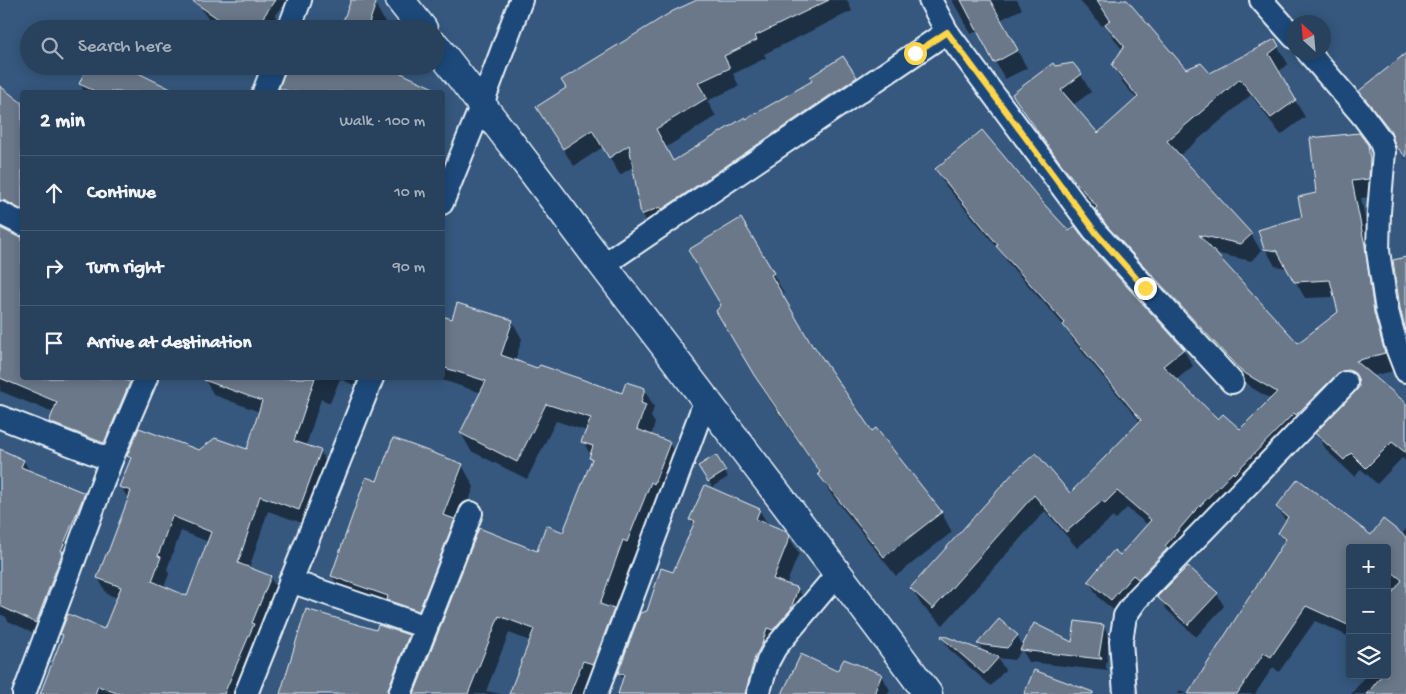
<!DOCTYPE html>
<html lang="en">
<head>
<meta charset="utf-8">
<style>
  body { margin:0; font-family:"Gochi Hand",sans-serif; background:#304964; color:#f1f3f6 }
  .controls { position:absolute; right:15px; bottom:15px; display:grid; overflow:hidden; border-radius:5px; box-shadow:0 2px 12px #0003 }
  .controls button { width:45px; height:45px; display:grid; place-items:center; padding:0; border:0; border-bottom:1px solid #445b73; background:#28425e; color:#f1f3f6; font:25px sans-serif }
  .compass { position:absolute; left:1286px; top:15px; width:45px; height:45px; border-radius:50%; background:#28425e; box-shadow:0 2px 12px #0003; rotate:334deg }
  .stop { position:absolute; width:15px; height:15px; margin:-11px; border:4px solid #ffd54a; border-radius:50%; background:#fff }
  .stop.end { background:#ffd54a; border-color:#fff; box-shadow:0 1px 5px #0008 }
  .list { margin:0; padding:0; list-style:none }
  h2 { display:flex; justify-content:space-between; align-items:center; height:65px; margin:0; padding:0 20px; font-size:21px }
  h2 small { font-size:16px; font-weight:400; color:#a5b0bc }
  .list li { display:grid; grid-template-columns:32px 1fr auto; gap:15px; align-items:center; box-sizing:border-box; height:75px; padding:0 20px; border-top:1px solid #445b73 }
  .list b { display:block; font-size:19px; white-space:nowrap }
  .list em { font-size:16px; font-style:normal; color:#a5b0bc }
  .icon { flex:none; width:28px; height:28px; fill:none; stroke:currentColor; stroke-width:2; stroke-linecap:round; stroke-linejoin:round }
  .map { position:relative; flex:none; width:1406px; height:694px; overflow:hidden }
  .search { position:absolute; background:#28425e; box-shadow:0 2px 12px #0003; left:20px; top:20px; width:425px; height:55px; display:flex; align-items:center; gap:12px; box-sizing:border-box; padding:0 18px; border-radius:28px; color:#a5b0bc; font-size:19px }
  .panel { position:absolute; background:#28425e; box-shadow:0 2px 12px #0003; left:20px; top:90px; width:425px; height:290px; border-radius:5px }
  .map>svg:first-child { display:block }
</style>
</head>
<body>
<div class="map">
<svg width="1406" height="694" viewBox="0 0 1406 694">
  <rect width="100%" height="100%" fill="#36587e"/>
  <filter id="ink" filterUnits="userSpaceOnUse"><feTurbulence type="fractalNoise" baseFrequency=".02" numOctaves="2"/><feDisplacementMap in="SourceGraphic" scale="10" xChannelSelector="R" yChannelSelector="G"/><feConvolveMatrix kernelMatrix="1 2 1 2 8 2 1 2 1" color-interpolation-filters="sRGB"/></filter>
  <g filter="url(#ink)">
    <g fill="#0007" fill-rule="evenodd">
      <path d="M202 0H288L275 16 277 19 270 29H224L206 16 199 4Z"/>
      <path d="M352 0H362L375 4 385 22 383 29H342Z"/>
      <path d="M699 0H847L852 11 764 54 766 58 733 74 739 86 707 101 716 116 665 148 673 162 814 81 842 57 866 95 653 232 642 215 634 166 620 175 603 147 574 166 548 126Z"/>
      <path d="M952 0H1017L1022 9 1000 20 1027 68 1005 79 978 31 971 34Z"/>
      <path d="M1079 0H1125L1185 71 1210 75 1274 41 1278 47 1288 64 1278 72 1305 117 1281 135 1251 95 1179 156 1251 234 1261 251 1251 261 1214 253 1298 345 1339 313 1335 297 1305 298 1288 268 1275 266 1265 248 1303 218 1318 194 1368 149 1378 166V196L1361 198 1394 371 1372 376 1406 409V461L1402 458 1377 484 1361 469 1355 477 1327 451 1317 434 1360 387H1352L1121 616 1099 598 1089 581 1120 556 1148 525 1127 508 1115 520 1113 517 1077 548 1045 511 943 625 922 606 912 589 1016 471 1070 494 1141 423 1074 342 1066 328 1008 263 1002 253 946 186 936 170 1043 205 1069 233 1086 244 1183 349 1193 366 1176 380 1218 421 1240 431 1271 399 1252 388 1118 243 1106 226 1098 212 1076 186 1046 145 1014 95 1055 67 1073 64 1081 75 1091 92 1073 105 1098 135 1137 99 1123 83 1113 65 1123 50 1116 42 1106 24 1102 26Z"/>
      <path d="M308 20 331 29H304Z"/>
      <path d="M1406 54V160L1396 143 1374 115 1361 92Z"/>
      <path d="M418 83 424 92H283L281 88Z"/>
      <path d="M80 84 167 89 169 92H81L83 89Z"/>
      <path d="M0 87 22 105V221L0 222Z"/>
      <path d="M0 229 16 237 22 238V378H139L114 460 60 439 50 422 54 413 0 391Z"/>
      <path d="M773 274 784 293 781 295 813 348 872 433 941 512 952 532 896 576 831 494 819 474 820 473 766 395 717 311Z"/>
      <path d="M442 317 453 320 512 321 522 339 515 361 623 395 644 389 654 407 651 417 655 423 651 436 669 443 679 461 637 559 633 557 613 611 623 628 586 694H510L530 641 509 633 486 691 501 694H415L537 553 564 533 593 462 590 458 591 456 583 441 587 431 556 421 527 479 471 451 461 433 482 393 439 379 438 378H442Z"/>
      <path d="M206 378H356L354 385 340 379 330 403 321 399 306 446 320 451 329 467 308 525 268 511 249 569 270 577 279 593 240 694H41L63 637 62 634 105 630 118 598 107 594 98 578 129 500 121 487 131 461 128 456 199 452 248 451 260 412 214 395 205 380ZM181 531 209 542 187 597 164 587 169 574 167 569Z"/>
      <path d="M0 451 24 461 30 472 84 494 93 510 45 638 8 621 6 617 0 614Z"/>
      <path d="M716 457 728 477 712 487 700 466Z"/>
      <path d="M462 465 474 487 459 528 431 632 345 598 332 576 378 482Z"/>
      <path d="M1278 507 1371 536 1401 535 1406 529V694H1351L1367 675H1387V548H1350V637L1315 621 1279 672 1273 667 1255 694H1189L1285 543 1279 533 1286 522Z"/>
      <path d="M759 510 769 526 789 537 799 553 786 585 798 589 807 605 758 694H619L624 681 619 673 648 612 673 573 694 526 691 520Z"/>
      <path d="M1217 594 1224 606 1196 637 1166 609 1159 597Z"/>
      <path d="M999 621 1017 635 1023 647 1073 644 1103 626 1110 638 1106 667 1108 671 1029 662 1022 650 1014 660 998 658 1005 670 991 686 949 649 942 637 983 652 979 644Z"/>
      <path d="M377 631 408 636 418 654 402 694H281Z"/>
      <path d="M838 672 881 675 890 690 888 694H788Z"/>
      <path d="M1180 690 1186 694H1178Z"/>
    </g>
    <g fill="#6a7889" stroke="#e8f1f8" fill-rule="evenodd">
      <path d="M191 0H275L255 29H233Z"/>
      <path d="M351 0H377L367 29H340Z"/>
      <path d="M697 0H829L755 36 757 40 724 56 730 68 698 83 707 98 656 129 673 161 745 117 746 119 812 81 810 77 843 56 857 77 661 210 660 207 641 215 629 145 609 158 592 130 563 149 536 107 566 88 561 80 673 11Z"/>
      <path d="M961 0H990L1018 50 994 63Z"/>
      <path d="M1097 0H1127L1186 69 1201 63 1210 73 1275 39 1279 46 1269 54 1296 100 1271 118 1240 79 1167 141 1252 234 1241 244 1199 235 1298 343 1338 312 1330 280 1294 282 1277 251 1264 249 1258 230 1302 217 1298 197 1316 193 1310 138 1359 133 1368 145 1370 159 1369 179 1352 181 1365 246 1374 313 1385 353 1356 361 1406 403V453L1392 442 1366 468 1351 453 1344 460 1315 433 1355 392 1359 387 1358 379 1355 373 1349 370 1342 371 1337 374 1296 415 1294 413 1234 474 1233 472 1194 512 1165 546 1168 548 1138 579 1133 575 1111 600 1088 581 1114 550 1120 555 1151 520 1117 491 1105 503 1102 501 1066 532 1034 495 933 609 910 588 1015 471 1036 453 1070 493 1141 420 1063 325 1065 323 996 246 998 245 935 169 982 130 1044 204 1069 231 1075 226 1087 243 1184 349 1163 366 1218 419 1223 414 1240 429 1277 392 1241 371 1107 226 1095 209 1097 207 1065 169 1035 128V127L1012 94 1053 63 1055 66 1073 63 1082 74 1061 90 1098 133 1138 97 1112 65 1124 46 1105 24 1110 20Z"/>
      <path d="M1406 53V157L1395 145 1391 131 1359 91Z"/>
      <path d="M87 66H124L177 92H97L79 84Z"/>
      <path d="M287 66H386L442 92H291L279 88Z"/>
      <path d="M0 86 22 103V210L6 201 0 200Z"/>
      <path d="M741 218 774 273 771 275 813 347 814 346 872 431 876 428 942 512 884 557 818 474 820 472 754 375 716 311 721 305 688 250Z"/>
      <path d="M0 228 16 236 22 237V378H120L130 382 104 443 49 422 57 402 0 378Z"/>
      <path d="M1406 257V331L1400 308 1393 260Z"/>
      <path d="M457 303 513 320 501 355 537 368 540 365 622 393 626 382 645 388 641 403 646 405 637 429 670 442 654 484 651 482 627 542 623 540 600 604 614 609 593 664 583 661 570 694H509L534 629 499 616 468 694H414L479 528 537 551 546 525 563 532 592 459 589 458 593 446 581 442 591 418 546 404 517 462 460 433 486 381 442 367V316L452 319Z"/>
      <path d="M204 378H315L294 441 321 450 299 510 260 496 238 563 271 576 252 623 254 624 224 694H119L98 686 95 694H40L63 635 60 634 68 614 104 629 121 587 97 578 107 552H108L131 491 119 487 131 458 127 456 139 428 199 450 215 438 247 449 262 401 204 380ZM172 516 211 532 187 596 152 581 161 557 158 556Z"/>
      <path d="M393 438 463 464 443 515 455 519 419 611 387 600 388 596 331 576 366 477 377 481Z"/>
      <path d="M0 449 24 460 21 467 85 493 61 551H63L36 623 0 606Z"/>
      <path d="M716 455 726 471 708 482 698 466Z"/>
      <path d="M1298 479 1371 535 1383 519 1406 537V694H1367L1382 675H1387V600L1402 580 1387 568V548H1350V626L1306 606 1271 657 1264 653 1237 694H1188L1286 539 1278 533 1288 517 1276 507Z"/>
      <path d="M705 485 760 509 756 519 786 531 790 536 773 579 798 588 791 609 773 630 767 628 762 644 755 657 745 694H618L624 675 618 673 640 613 647 611 661 568 673 572 695 521 689 520Z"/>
      <path d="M1188 566 1218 593 1188 625 1157 597Z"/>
      <path d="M306 609 376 630 378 625 409 635 388 689 387 694H280Z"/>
      <path d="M999 619 1018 635 1007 648 977 644Z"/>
      <path d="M1075 621 1104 625 1099 656 1102 657 1101 659 1020 650 1034 623 1072 642Z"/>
      <path d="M942 635 999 657 984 674 941 637Z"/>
      <path d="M801 654 837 671 844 659 882 674 874 694H782Z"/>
      <path d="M1034 670 1093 692V694H1024Z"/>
    </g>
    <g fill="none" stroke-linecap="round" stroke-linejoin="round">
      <g stroke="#e8f1f8" stroke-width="26">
        <g id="street">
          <path d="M930 0 947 32 1097 234 1232 382"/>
          <path d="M1261 0 1294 37"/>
          <path d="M289 29 300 0"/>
          <path d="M1308 52 1363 116 1380 139 1384 152 1379 212 1378 251 1387 311 1396 345 1406 371"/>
          <path d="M264 92 274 66"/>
          <path d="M442 203 482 104 521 0"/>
          <path d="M0 213 22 224"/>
          <path d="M603 265 947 32"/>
          <path d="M0 417 111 460"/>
          <path d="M290 581 426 627"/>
          <path d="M24 694 111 460 146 378"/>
          <path d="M246 694 372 378"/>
          <path d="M400 694 471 513"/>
          <path d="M596 694 706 399"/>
          <path d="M758 694 768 661 775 648 838 573"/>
          <path d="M1125 694 1121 641 1125 616 1137 599 1346 383"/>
        </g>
      </g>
      <g stroke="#e8f1f8" stroke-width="31">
        <g id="secondary">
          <path d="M400 0 423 29"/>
          <path d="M436 46C493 118 547 191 602 264 711 407 821 549 928 694"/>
        </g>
      </g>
      <use href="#street" stroke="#1f4a7a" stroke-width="22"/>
      <use href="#secondary" stroke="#1f4a7a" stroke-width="28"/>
    </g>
  </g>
  <g fill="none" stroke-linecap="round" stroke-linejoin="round" filter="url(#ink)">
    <path stroke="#ffd54a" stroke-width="6" d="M915 53 947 32 1097 234 1145 288"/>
  </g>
</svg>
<div class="controls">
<button>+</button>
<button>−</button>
<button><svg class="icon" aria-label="layers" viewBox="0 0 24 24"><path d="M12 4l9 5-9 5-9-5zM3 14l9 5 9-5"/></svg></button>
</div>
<svg class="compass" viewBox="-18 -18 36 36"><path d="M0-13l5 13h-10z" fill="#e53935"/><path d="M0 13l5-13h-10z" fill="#a5b0bc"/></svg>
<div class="stop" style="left:915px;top:53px"></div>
<div class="stop end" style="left:1145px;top:288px"></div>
<div class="search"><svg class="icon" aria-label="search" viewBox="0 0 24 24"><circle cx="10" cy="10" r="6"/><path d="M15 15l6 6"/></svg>Search here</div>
<section class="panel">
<h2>2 min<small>Walk · 100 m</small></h2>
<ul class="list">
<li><svg class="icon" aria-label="ahead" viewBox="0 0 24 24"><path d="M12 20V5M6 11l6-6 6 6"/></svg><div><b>Continue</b></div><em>10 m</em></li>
<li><svg class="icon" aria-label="right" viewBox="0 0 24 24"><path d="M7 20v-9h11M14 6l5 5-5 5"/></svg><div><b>Turn right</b></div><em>90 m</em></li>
<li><svg class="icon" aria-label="arrive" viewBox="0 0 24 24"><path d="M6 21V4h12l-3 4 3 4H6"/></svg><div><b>Arrive at destination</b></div></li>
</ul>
</section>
</div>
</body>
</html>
